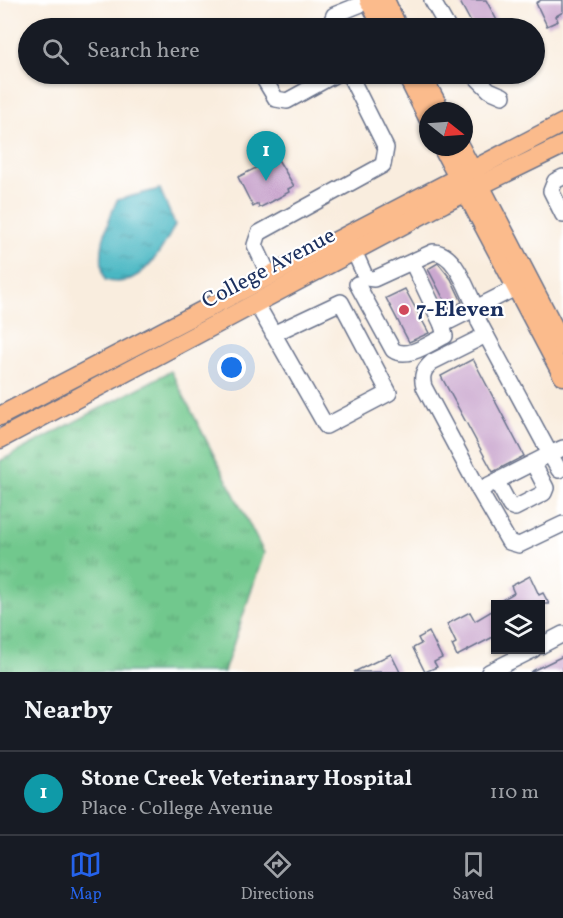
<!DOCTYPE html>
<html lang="en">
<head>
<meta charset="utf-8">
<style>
  body { margin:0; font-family:Vollkorn,serif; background:#20242c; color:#f1f3f6 }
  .controls { position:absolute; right:18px; bottom:18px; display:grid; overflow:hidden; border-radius:0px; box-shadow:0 2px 4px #0004 }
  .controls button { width:54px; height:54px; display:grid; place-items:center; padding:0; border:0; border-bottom:2px solid #363941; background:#171b24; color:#f1f3f6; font:30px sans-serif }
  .compass { position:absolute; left:419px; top:102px; width:54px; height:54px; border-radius:50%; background:#171b24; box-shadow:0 2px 4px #0004; rotate:107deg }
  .you { position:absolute; left:232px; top:368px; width:21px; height:21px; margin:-15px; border:4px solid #fff; border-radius:50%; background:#1a73e8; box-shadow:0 0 0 9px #1a73e833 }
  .badge { display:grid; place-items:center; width:39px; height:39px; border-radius:50%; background:#2563eb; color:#fff; font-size:20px; font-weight:700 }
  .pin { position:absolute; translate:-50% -50px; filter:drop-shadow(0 2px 3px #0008) }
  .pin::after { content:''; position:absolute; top:32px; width:21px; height:18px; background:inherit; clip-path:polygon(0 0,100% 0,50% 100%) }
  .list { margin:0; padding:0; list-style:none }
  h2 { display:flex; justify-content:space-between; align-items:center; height:78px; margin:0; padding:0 24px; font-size:26px }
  h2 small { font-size:20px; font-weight:400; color:#9ea1a6 }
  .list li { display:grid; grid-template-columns:39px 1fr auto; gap:18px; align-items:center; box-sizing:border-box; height:84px; padding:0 24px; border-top:2px solid #363941 }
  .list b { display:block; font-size:22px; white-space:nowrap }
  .list p { margin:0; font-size:20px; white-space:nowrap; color:#9ea1a6 }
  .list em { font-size:20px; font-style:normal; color:#9ea1a6 }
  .icon { flex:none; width:33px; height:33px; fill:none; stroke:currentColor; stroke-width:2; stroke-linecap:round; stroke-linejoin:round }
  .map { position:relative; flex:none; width:563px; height:672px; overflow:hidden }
  .search { position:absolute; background:#171b24; box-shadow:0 2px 4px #0004; left:18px; right:18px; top:18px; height:66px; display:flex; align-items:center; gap:15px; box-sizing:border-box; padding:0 21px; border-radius:33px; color:#9ea1a6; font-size:22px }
  .sheet { height:162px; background:#171b24 }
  nav { display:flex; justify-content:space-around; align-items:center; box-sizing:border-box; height:84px; border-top:2px solid #363941; background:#171b24; font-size:16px; color:#9ea1a6 }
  nav a { display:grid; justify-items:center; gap:3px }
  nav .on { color:#2563eb }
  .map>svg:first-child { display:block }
</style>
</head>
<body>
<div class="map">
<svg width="563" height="672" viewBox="0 0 563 672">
  <defs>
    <pattern id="grass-tufts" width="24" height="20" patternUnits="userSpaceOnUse" patternTransform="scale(1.5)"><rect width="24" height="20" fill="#71c88d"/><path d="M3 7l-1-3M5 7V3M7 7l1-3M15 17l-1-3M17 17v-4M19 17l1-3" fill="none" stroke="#5ca376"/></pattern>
    <pattern id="water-ripples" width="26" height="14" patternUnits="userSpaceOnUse" patternTransform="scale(1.5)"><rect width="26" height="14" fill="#49b7c3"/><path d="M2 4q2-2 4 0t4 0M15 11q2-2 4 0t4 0" fill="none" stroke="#3c95a2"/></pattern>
  </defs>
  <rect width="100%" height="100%" fill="#fff"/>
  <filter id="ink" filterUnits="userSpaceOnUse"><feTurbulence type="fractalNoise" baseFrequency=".0167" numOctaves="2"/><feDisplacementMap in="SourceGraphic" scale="12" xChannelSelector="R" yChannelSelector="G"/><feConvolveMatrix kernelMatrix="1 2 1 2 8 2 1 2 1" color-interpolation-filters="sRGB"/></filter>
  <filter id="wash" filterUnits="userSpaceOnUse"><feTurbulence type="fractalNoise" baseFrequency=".008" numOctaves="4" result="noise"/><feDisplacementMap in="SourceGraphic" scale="24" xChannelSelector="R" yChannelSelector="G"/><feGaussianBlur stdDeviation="1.35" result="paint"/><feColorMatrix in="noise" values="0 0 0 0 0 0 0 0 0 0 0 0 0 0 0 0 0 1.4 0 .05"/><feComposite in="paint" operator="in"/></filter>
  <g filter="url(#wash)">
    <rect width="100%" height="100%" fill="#f9edde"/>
    <path fill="url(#grass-tufts)" stroke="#467c76" stroke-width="1.5" d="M171 371 264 553 224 672H0V461Z"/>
    <path fill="url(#water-ripples)" stroke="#327390" stroke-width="1.5" d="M160 189 175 225C162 251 139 291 105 280 96 253 106 225 117 200Z"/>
    <g id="blocks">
      <g fill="#cba8cf">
        <path d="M459 0H486L501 28H474Z"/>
        <path d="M541 0H563V12L556 16 558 21 547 26 536 3Z"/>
        <path d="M274 153 294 186 288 189 289 192 271 202 259 208 258 204 253 207 238 177 262 165 260 160Z"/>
        <path d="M438 263 451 279 462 302 449 309 428 269Z"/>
        <path d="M405 289 429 333 409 342 386 298Z"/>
        <path d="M473 359 524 456 493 472 441 376Z"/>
        <path d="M530 576 539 595 543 593 549 604H495L514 593 511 586Z"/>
        <path d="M495 609V636L457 656 452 645 456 643 447 624 470 612 475 621Z"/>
        <path d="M429 632 442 658 434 662 437 667 425 672 413 648 421 644 418 638Z"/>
        <path d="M391 654 400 672H354Z"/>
        <path d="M563 656V672H530Z"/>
      </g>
    </g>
  </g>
  <g filter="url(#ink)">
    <use href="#blocks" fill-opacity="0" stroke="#69728b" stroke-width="1.5"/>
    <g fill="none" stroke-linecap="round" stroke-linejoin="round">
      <g stroke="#69728b" stroke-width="18">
        <g id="minor">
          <path d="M432 0 448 28"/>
          <path d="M310 28H315"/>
          <path d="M329 28 334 15 369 1"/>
          <path d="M261 74 276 99 287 101 336 74"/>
          <path d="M473 74 489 90 503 96"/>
          <path d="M563 177 555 181 551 191 563 215"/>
          <path d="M354 251 366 278 374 279 433 252C456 252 467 291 476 308L527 282"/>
          <path d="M412 262 442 325"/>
          <path d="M269 275 255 245 259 233 383 165 386 148 349 74"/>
          <path d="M357 284 393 350C408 360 430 343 445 336L442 325 476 308 479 322 550 454 563 448"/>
          <path d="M256 303 326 426 389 393 341 302 273 334"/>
          <path d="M486 335 432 362C423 370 421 376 424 387L479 490 550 454 559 470"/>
          <path d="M497 482 510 506 515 508 544 493 546 488 533 463"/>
          <path d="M479 490 509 542 519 545 563 524"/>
          <path d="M540 646 563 634"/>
          <path d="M489 672 533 650"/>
        </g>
      </g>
      <g stroke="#69728b" stroke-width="21">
        <g id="major">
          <path d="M369 0 383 28"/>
          <path d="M385 0 398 28"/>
          <path d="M406 74 428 118"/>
          <path d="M421 74 441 111"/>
          <path d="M442 147 563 376"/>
          <path d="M460 147 563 345"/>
          <path d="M0 416 563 123"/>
          <path d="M0 439 444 203 563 145"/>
        </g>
      </g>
      <use href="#minor" stroke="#fff" stroke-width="15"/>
      <use href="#major" stroke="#fbbb8c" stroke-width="18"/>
    </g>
  </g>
  <circle fill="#d1495b" stroke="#fff" stroke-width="2" cx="404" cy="310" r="6"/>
  <g text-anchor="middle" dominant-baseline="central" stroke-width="4.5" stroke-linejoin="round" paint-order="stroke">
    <g font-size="22" fill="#1b2f5e" stroke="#fff">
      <text transform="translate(269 269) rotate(-28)">College Avenue</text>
    </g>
    <g font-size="22" font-weight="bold" fill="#1b2f5e" stroke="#fff" text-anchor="start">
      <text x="416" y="310">7-Eleven</text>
    </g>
  </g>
</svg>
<div class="controls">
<button><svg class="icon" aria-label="layers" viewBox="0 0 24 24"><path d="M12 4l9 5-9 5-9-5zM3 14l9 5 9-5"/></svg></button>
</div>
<svg class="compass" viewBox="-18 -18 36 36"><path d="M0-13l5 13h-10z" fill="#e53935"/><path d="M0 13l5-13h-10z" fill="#9ea1a6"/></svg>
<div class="you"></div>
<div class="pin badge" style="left:266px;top:181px;background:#0f9aa8">1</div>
<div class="search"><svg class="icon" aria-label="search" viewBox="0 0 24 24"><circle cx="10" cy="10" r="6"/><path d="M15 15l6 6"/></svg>Search here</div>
</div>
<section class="sheet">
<h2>Nearby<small></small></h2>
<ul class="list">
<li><span class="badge" style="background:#0f9aa8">1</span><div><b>Stone Creek Veterinary Hospital</b><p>Place · College Avenue</p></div><em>110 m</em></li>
</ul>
</section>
<nav>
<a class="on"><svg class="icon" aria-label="map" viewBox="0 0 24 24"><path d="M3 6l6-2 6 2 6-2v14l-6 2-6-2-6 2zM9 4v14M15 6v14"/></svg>Map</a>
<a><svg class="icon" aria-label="directions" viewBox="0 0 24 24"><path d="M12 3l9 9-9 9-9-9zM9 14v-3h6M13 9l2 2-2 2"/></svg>Directions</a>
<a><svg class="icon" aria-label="saved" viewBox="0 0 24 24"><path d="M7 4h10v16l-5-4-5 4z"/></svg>Saved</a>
</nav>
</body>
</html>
